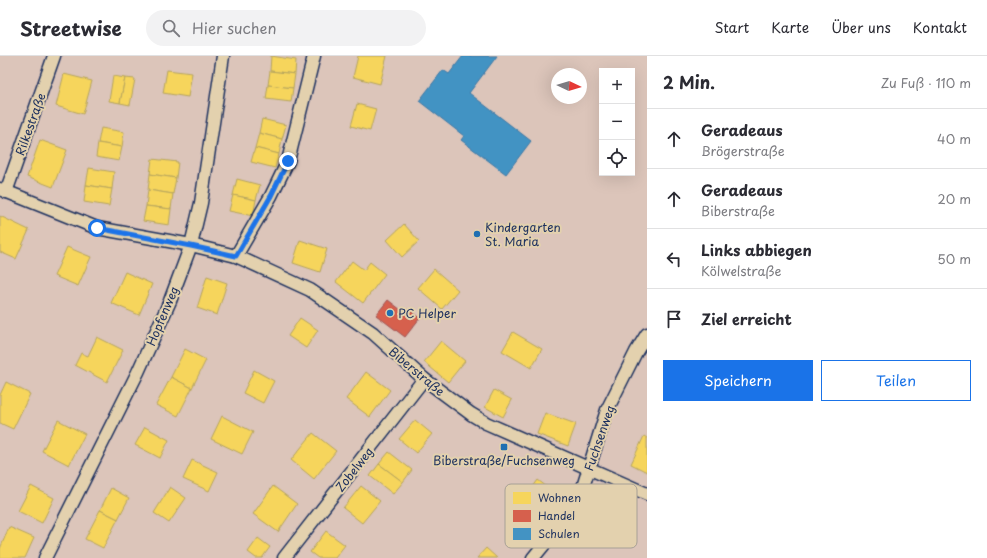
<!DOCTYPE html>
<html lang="de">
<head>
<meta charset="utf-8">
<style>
  body { margin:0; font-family:"Playpen Sans",sans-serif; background:#f2f2f3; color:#2b2b33 }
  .controls { position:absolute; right:12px; top:12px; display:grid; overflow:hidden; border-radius:0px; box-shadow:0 4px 16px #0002 }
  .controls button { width:36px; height:36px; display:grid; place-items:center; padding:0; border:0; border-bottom:1px solid #e1e1e2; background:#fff; color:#2b2b33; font:20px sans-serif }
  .compass { position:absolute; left:551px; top:12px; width:36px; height:36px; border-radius:50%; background:#fff; box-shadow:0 4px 16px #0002; rotate:94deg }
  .stop { position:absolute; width:12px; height:12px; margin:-9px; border:3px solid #1a73e8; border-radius:50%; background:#fff }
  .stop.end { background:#1a73e8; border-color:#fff; box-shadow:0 1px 4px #0008 }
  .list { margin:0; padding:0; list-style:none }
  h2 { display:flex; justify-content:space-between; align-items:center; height:52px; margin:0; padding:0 16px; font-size:17px }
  h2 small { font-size:13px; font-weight:400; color:#7c7c81 }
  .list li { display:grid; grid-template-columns:26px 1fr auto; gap:12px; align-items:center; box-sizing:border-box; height:60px; padding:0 16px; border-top:1px solid #e1e1e2 }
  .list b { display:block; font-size:15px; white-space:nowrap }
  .list p { margin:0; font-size:13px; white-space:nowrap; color:#7c7c81 }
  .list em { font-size:13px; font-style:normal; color:#7c7c81 }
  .actions { display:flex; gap:8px; padding:12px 16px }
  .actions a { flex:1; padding:9px 0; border:1px solid #1a73e8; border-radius:0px; text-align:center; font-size:14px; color:#1a73e8 }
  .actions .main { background:#1a73e8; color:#fff }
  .icon { flex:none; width:22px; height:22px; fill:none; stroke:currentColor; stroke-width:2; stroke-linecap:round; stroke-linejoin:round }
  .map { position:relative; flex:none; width:647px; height:502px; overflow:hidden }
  header { display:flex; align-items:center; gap:24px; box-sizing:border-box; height:56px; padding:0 20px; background:#fff; border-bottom:1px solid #e1e1e2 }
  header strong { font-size:19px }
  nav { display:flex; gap:22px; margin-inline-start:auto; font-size:14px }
  .search { width:280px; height:36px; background:#f2f2f3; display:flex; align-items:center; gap:10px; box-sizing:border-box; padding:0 14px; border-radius:22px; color:#7c7c81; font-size:15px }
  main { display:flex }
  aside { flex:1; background:#fff }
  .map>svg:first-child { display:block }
</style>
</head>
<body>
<header>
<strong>Streetwise</strong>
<div class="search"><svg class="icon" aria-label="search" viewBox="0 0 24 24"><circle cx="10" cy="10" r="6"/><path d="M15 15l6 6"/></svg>Hier suchen</div>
<nav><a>Start</a><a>Karte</a><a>Über uns</a><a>Kontakt</a></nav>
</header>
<main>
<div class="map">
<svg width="647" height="502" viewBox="0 0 647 502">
  <rect width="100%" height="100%" fill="#dcc5ba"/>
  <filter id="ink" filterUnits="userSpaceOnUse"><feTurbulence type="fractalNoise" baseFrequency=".025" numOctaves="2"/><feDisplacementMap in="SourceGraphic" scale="8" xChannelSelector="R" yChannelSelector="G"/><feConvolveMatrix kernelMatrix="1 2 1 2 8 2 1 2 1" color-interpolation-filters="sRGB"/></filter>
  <g filter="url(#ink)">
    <g fill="#f6d55c" stroke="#b4a35d">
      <path d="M271 0 296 4 295 18 270 15Z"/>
      <path d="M358 0H387L380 28 353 21Z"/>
      <path d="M167 14 192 17 188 41 163 37Z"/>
      <path d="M270 15 295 18 293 32 268 29Z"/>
      <path d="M64 18 92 25 83 58 56 50Z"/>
      <path d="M113 20 125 22 120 47 109 45Z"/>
      <path d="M125 22 135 23 130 49 120 47Z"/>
      <path d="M268 29 293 32 291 46 266 43Z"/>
      <path d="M357 48 376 53 370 75 351 70Z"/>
      <path d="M262 63 286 69 282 83 259 77Z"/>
      <path d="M101 72 124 76 122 91 98 87Z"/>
      <path d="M259 77 282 83 279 98 255 92Z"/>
      <path d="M40 84 67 94 53 131 27 121Z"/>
      <path d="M98 87 122 91 119 105 96 101Z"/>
      <path d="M255 92 279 98 275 112 251 106Z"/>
      <path d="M152 103 178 106 176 122 150 118Z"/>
      <path d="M89 112 114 116 112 133 86 129Z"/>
      <path d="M150 118 176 122 173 138 148 134Z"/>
      <path d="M237 123 260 129 256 144 233 139Z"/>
      <path d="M86 129 112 133 109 150 84 146Z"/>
      <path d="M148 134 173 138 171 153 146 150Z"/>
      <path d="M233 139 256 144 253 160 229 155Z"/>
      <path d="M146 150 171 153 169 169 143 165Z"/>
      <path d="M0 160 29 174 16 203 0 196Z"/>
      <path d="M404 168 419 185 402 201 387 184Z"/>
      <path d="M300 184 327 193 320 216 293 207Z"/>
      <path d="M67 191 91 201 78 230 54 220Z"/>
      <path d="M352 205 364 214 370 206 385 218 363 247 336 226Z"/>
      <path d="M434 213 458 234 442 253 418 232Z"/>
      <path d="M125 216 152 228 139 259 111 247Z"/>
      <path d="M207 220 227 227 217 259 197 252Z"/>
      <path d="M300 262 318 274 306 292 288 280Z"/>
      <path d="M513 276 542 293 531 312 502 295Z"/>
      <path d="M97 281 123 294 107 326 75 309 81 297 88 300Z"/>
      <path d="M441 285 465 305 448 326 424 306Z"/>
      <path d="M185 293 206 304 192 332 171 321Z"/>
      <path d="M254 314 274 325 263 347 243 337Z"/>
      <path d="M366 316 390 334 370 361 346 343Z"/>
      <path d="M171 321 192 332 178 360 156 349Z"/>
      <path d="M6 326 30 338 13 373 0 367V339Z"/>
      <path d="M494 334 512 344 503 361 485 351Z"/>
      <path d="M545 357 576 368 568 390 537 378Z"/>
      <path d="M222 360 253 376 242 398 211 383Z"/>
      <path d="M58 364 85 378 69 409 42 395Z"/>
      <path d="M415 364 432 378 416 397 399 383Z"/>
      <path d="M145 371 169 384 160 402 135 389Z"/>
      <path d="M313 377 336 395 314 423 291 404Z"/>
      <path d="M644 380 647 382V416L631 408Z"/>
      <path d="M389 396 412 414 403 426 379 408Z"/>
      <path d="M192 404 218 416 209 435 183 423Z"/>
      <path d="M379 408 403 426 393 438 370 420Z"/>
      <path d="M538 424 556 438 540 459 522 446Z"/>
      <path d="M31 430 54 442 42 467 18 455Z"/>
      <path d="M273 430 297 448 278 476 253 458Z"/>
      <path d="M361 430 380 445 362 467 343 452Z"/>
      <path d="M170 431 186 442 169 467 154 457Z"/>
      <path d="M111 432 129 442 118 463 100 454Z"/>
      <path d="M100 454 118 463 103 492 85 483Z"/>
      <path d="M9 471 34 482 25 502H0V493Z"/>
      <path d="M326 475 345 489 335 502H318L310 496Z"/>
      <path d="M258 482 270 491 262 502H256L248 496Z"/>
      <path d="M486 492 497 502H477Z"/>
    </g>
    <path fill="#d6604d" stroke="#9e5152" d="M388 244 405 257 408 253 420 262 405 281 376 259Z"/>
    <path fill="#4393c3" stroke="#3775a5" d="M463 0H497L469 37 531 85 506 118 461 84 464 80 419 45 443 14 449 18Z"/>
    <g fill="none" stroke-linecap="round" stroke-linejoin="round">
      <g stroke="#1b2f5e" stroke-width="15">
        <g id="minor">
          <path d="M0 133 97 172 191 189 236 200 310 234 373 277 424 323 471 358 486 367 647 438"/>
          <path d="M6 136 54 0"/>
          <path d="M236 200 271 140 288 105 314 0"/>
          <path d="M45 502 138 316 170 245 191 189 201 147 223 0"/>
          <path d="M284 502 424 323"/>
          <path d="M533 502 556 474 572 450 583 431 607 354 636 296 647 278"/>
        </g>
      </g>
      <use href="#minor" stroke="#e3d1ae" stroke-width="12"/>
    </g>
  </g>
  <g fill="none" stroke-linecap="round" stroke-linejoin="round" filter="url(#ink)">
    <path stroke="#1a73e8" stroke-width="5" d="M97 172 191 190 236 200 271 140 288 105"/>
  </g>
  <g fill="#1f6fb2" stroke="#e3d1ae" stroke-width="1.5">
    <circle cx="477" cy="178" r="4"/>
    <circle cx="390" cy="257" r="4"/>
    <rect x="500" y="387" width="8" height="8" rx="2"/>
  </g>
  <g text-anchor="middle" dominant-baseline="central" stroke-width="4" stroke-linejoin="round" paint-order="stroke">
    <g font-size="12" fill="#1b2f5e" stroke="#e3d1ae">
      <text transform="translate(30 68) rotate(-70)">Rilkestraße</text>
      <text transform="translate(162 260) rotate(-67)">Hopfenweg</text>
      <text transform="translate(417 315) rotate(40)">Biberstraße</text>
      <text transform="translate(599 382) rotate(-71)">Fuchsenweg</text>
      <text transform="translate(354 413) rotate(-52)">Zobelweg</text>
    </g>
    <g font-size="12" fill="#1b2f5e" stroke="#e3d1ae" text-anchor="start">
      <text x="485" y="171">Kindergarten<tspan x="485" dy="14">St. Maria</tspan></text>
      <text x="398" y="257">PC Helper</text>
      <text x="504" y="404" text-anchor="middle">Biberstraße/Fuchsenweg</text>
    </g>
  </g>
  <rect x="505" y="428" width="132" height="64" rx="6" fill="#e3d1ae" stroke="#a7a096" stroke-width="1"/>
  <rect x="513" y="436" width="18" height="12" fill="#f6d55c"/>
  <rect x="513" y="454" width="18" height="12" fill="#d6604d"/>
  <rect x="513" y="472" width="18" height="12" fill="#4393c3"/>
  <g font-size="11" fill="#1b2f5e">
    <text x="538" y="446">Wohnen</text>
    <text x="538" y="464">Handel</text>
    <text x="538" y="482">Schulen</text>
  </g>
</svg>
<div class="controls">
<button>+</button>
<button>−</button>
<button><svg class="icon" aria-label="locate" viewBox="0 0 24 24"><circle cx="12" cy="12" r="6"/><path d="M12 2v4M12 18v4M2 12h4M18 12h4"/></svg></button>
</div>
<svg class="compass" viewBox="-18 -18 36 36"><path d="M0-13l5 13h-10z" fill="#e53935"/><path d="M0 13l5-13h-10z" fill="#7c7c81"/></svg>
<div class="stop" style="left:97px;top:172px"></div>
<div class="stop end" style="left:288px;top:105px"></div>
</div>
<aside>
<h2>2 Min.<small>Zu Fuß · 110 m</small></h2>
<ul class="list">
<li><svg class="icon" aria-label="ahead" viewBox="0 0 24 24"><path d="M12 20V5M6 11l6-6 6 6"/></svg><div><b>Geradeaus</b><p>Brögerstraße</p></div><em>40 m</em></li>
<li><svg class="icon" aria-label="ahead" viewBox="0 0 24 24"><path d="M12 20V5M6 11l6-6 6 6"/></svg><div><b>Geradeaus</b><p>Biberstraße</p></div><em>20 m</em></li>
<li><svg class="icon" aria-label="left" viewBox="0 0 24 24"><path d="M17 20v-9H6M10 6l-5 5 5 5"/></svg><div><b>Links abbiegen</b><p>Kölwelstraße</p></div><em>50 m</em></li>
<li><svg class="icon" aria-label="arrive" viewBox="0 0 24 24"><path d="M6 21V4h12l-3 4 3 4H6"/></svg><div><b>Ziel erreicht</b></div></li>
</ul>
<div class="actions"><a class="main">Speichern</a><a>Teilen</a></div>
</aside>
</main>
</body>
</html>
